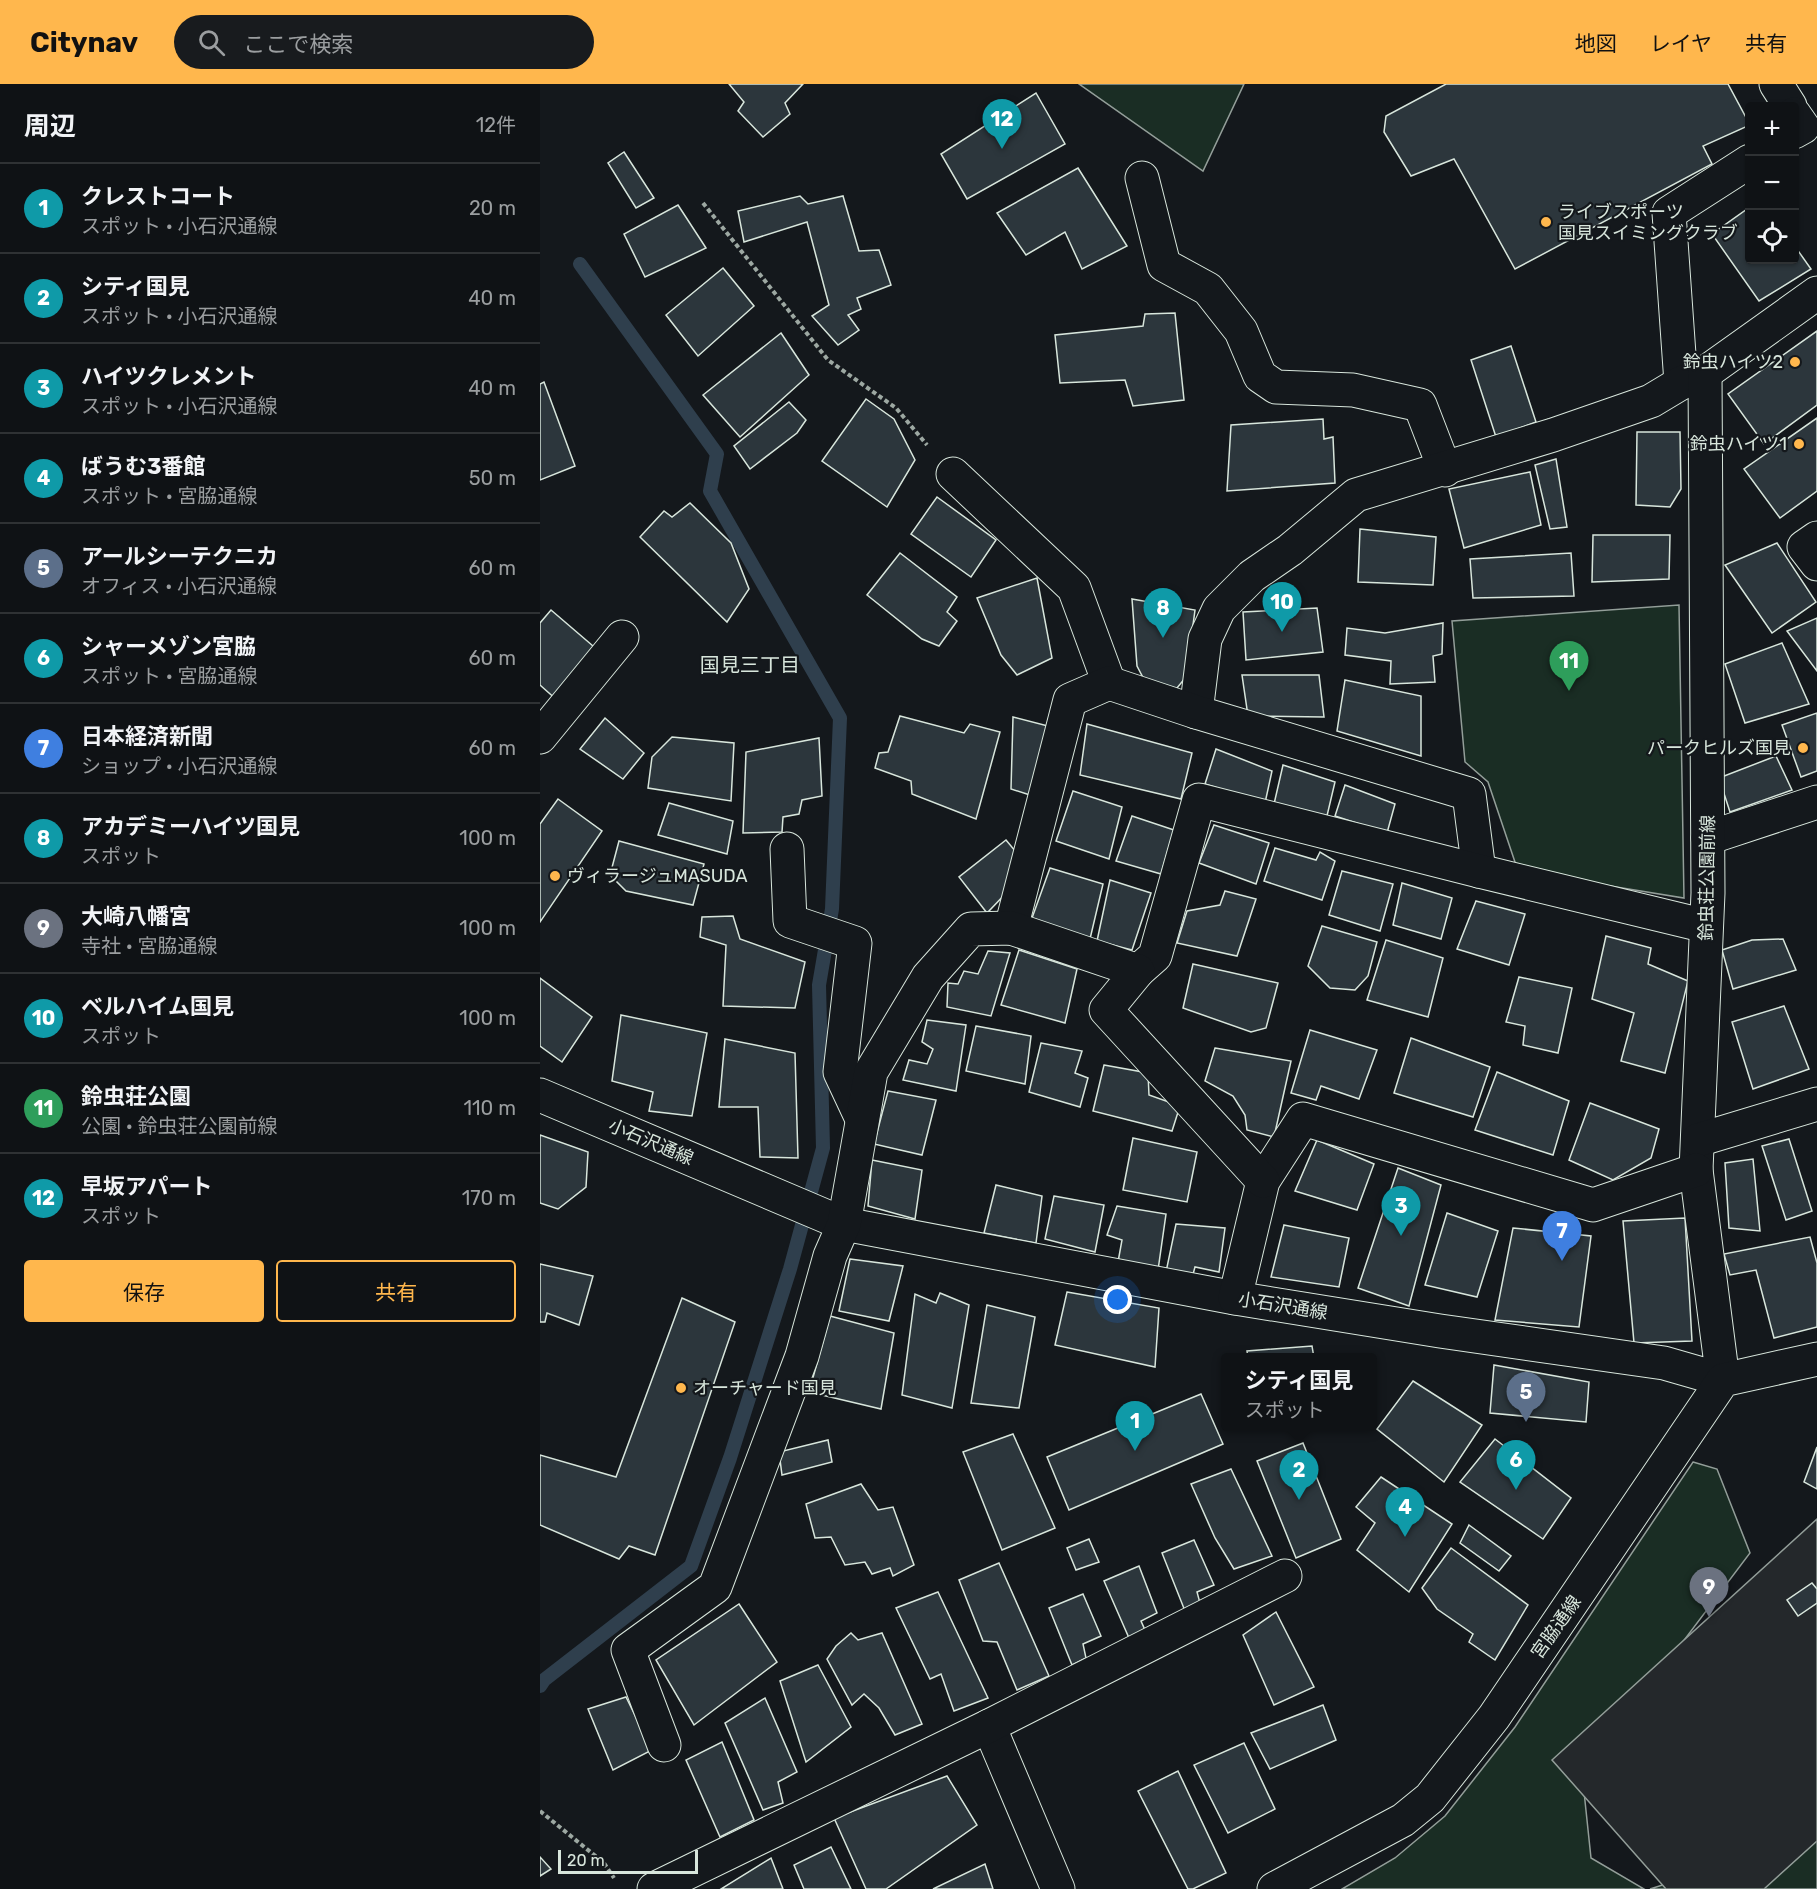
<!DOCTYPE html>
<html lang="ja">
<head>
<meta charset="utf-8">
<style>
  body { margin:0; font-family:Rubik,"Noto Sans JP",sans-serif; background:#181b1e; color:#f1f3f6 }
  .controls { position:absolute; right:18px; top:18px; display:grid; overflow:hidden; border-radius:6px; box-shadow:0 2px 4px #0004 }
  .controls button { width:54px; height:54px; display:grid; place-items:center; padding:0; border:0; border-bottom:2px solid #2f3234; background:#0f1215; color:#f1f3f6; font:30px sans-serif }
  .scale { position:absolute; left:18px; bottom:15px; width:140px; box-sizing:border-box; padding-left:6px; border:3px solid #d8e6dc; border-top:0; font-size:16px; line-height:21px; white-space:nowrap; color:#d8e6dc; -webkit-text-stroke:4px #14181c; paint-order:stroke }
  .you { position:absolute; left:578px; top:1216px; width:21px; height:21px; margin:-15px; border:4px solid #fff; border-radius:50%; background:#1a73e8; box-shadow:0 0 0 9px #1a73e833 }
  .badge { display:grid; place-items:center; width:39px; height:39px; border-radius:50%; background:#ffb74d; color:#fff; font-size:20px; font-weight:700 }
  .pin { position:absolute; translate:-50% -50px; filter:drop-shadow(0 2px 3px #0008) }
  .pin::after { content:''; position:absolute; top:32px; width:21px; height:18px; background:inherit; clip-path:polygon(0 0,100% 0,50% 100%) }
  .popup { position:absolute; left:681px; top:1269px; width:156px; height:78px; box-sizing:border-box; display:grid; place-content:center; border-radius:6px; background:#0f1215; filter:drop-shadow(0 2px 4px #0005); font-size:20px; white-space:nowrap; color:#9b9ea0 }
  .popup b { font-size:22px; color:#f1f3f6 }
  .popup::after { content:''; position:absolute; left:50%; top:100%; margin-left:-12px; border:12px solid transparent; border-top-color:#0f1215 }
  .list { margin:0; padding:0; list-style:none }
  h2 { display:flex; justify-content:space-between; align-items:center; height:78px; margin:0; padding:0 24px; font-size:26px }
  h2 small { font-size:20px; font-weight:400; color:#9b9ea0 }
  .list li { display:grid; grid-template-columns:39px 1fr auto; gap:18px; align-items:center; box-sizing:border-box; height:90px; padding:0 24px; border-top:2px solid #2f3234 }
  .list b { display:block; font-size:22px; white-space:nowrap }
  .list p { margin:0; font-size:20px; white-space:nowrap; color:#9b9ea0 }
  .list em { font-size:20px; font-style:normal; color:#9b9ea0 }
  .actions { display:flex; gap:12px; padding:18px 24px }
  .actions a { flex:1; padding:14px 0; border:2px solid #ffb74d; border-radius:6px; text-align:center; font-size:21px; color:#ffb74d }
  .actions .main { background:#ffb74d; color:#111 }
  .icon { flex:none; width:33px; height:33px; fill:none; stroke:currentColor; stroke-width:2; stroke-linecap:round; stroke-linejoin:round }
  .map { position:relative; flex:none; width:1277px; height:1805px; overflow:hidden }
  header { display:flex; align-items:center; gap:36px; box-sizing:border-box; height:84px; padding:0 30px; background:#ffb74d; color:#111 }
  header strong { font-size:28px }
  nav { display:flex; gap:33px; margin-inline-start:auto; font-size:21px }
  .search { width:420px; height:54px; background:#181b1e; display:flex; align-items:center; gap:15px; box-sizing:border-box; padding:0 21px; border-radius:33px; color:#9b9ea0; font-size:22px }
  main { display:flex }
  aside { flex:1; background:#0f1215 }
  .map>svg:first-child { display:block }
</style>
</head>
<body>
<header>
<strong>Citynav</strong>
<div class="search"><svg class="icon" aria-label="search" viewBox="0 0 24 24"><circle cx="10" cy="10" r="6"/><path d="M15 15l6 6"/></svg>ここで検索</div>
<nav><a>地図</a><a>レイヤ</a><a>共有</a></nav>
</header>
<main>
<aside>
<h2>周辺<small>12件</small></h2>
<ul class="list">
<li><span class="badge" style="background:#0f9aa8">1</span><div><b>クレストコート</b><p>スポット · 小石沢通線</p></div><em>20 m</em></li>
<li><span class="badge" style="background:#0f9aa8">2</span><div><b>シティ国見</b><p>スポット · 小石沢通線</p></div><em>40 m</em></li>
<li><span class="badge" style="background:#0f9aa8">3</span><div><b>ハイツクレメント</b><p>スポット · 小石沢通線</p></div><em>40 m</em></li>
<li><span class="badge" style="background:#0f9aa8">4</span><div><b>ばうむ3番館</b><p>スポット · 宮脇通線</p></div><em>50 m</em></li>
<li><span class="badge" style="background:#5c6f8a">5</span><div><b>アールシーテクニカ</b><p>オフィス · 小石沢通線</p></div><em>60 m</em></li>
<li><span class="badge" style="background:#0f9aa8">6</span><div><b>シャーメゾン宮脇</b><p>スポット · 宮脇通線</p></div><em>60 m</em></li>
<li><span class="badge" style="background:#3f7fe0">7</span><div><b>日本経済新聞</b><p>ショップ · 小石沢通線</p></div><em>60 m</em></li>
<li><span class="badge" style="background:#0f9aa8">8</span><div><b>アカデミーハイツ国見</b><p>スポット</p></div><em>100 m</em></li>
<li><span class="badge" style="background:#6b7280">9</span><div><b>大崎八幡宮</b><p>寺社 · 宮脇通線</p></div><em>100 m</em></li>
<li><span class="badge" style="background:#0f9aa8">10</span><div><b>ベルハイム国見</b><p>スポット</p></div><em>100 m</em></li>
<li><span class="badge" style="background:#2e9e5b">11</span><div><b>鈴虫荘公園</b><p>公園 · 鈴虫荘公園前線</p></div><em>110 m</em></li>
<li><span class="badge" style="background:#0f9aa8">12</span><div><b>早坂アパート</b><p>スポット</p></div><em>170 m</em></li>
</ul>
<div class="actions"><a class="main">保存</a><a>共有</a></div>
</aside>
<div class="map">
<svg width="1277" height="1805" viewBox="0 0 1277 1805">
  <rect width="100%" height="100%" fill="#14181c"/>
  <g fill="#1a2d24" stroke="#939e99" stroke-width="1.5">
    <path d="M539 0H704L663 87Z"/>
    <path d="M1139 521 1144 814 978 787 948 698 925 678 912 537Z"/>
    <path d="M1153 1378 1177 1385 1210 1469 1108 1604 1041 1679 1051 1774 1104 1805H802L855 1774 905 1732 975 1643Z"/>
    <path d="M1277 1731V1805H1110L1211 1773Z"/>
  </g>
  <path fill="#24282b" stroke="#939e99" stroke-width="1.5" d="M1277 1435V1757L1224 1805H1126L1012 1676Z"/>
  <g fill="none" stroke-linecap="round" stroke-linejoin="round">
    <path stroke="#2f3f4d" stroke-width="14" d="M0 1602 4 1596 151 1482 190 1374 250 1185 283 1064 279 901 292 825 300 634 170 407 177 370 40 180"/>
  </g>
  <g fill="#2c363c" stroke="#d8e6dc" stroke-width="1.5">
    <path d="M189 0H263L245 19 250 30 223 53 198 27 204 18Z"/>
    <path d="M906 0H1188L1210 41 1163 62 1172 80 975 185 914 75 871 92 844 48 846 32Z"/>
    <path d="M496 9 525 60 427 115 401 70Z"/>
    <path d="M84 68 114 114 96 124 68 79Z"/>
    <path d="M538 84 587 162 542 185 525 148 486 171 457 129Z"/>
    <path d="M260 112 268 120 303 112 319 167 339 166 351 201 317 214 321 225 308 231 319 246 298 261 272 232 289 221 267 138 204 158 198 127Z"/>
    <path d="M138 121 166 164 105 193 84 150Z"/>
    <path d="M1210 123V176H1254V161L1271 185 1219 217 1172 150Z"/>
    <path d="M183 184 214 222 158 272 126 231Z"/>
    <path d="M635 229 644 316 593 322 585 296 520 299 515 251 603 242 605 230Z"/>
    <path d="M1277 247V321L1224 360 1188 310Z"/>
    <path d="M241 249 269 291 200 353 163 311Z"/>
    <path d="M971 262 996 338 956 353 931 276Z"/>
    <path d="M4 298 35 382 0 396V300Z"/>
    <path d="M326 315 354 335 375 376 347 423 282 377Z"/>
    <path d="M249 318 266 336 257 349 210 385 194 362Z"/>
    <path d="M1277 334V407L1240 434 1204 385Z"/>
    <path d="M783 335 784 355 793 353 795 399 687 407 691 341Z"/>
    <path d="M1097 348H1140L1141 405 1130 423 1096 421Z"/>
    <path d="M1016 375 1027 443 1010 445 995 381Z"/>
    <path d="M990 388 1001 441 924 464 909 405Z"/>
    <path d="M397 413 456 456 431 493 371 450Z"/>
    <path d="M150 419 191 459 209 505 187 538 100 453 124 427 132 433Z"/>
    <path d="M820 445 896 453 893 501 818 498Z"/>
    <path d="M1053 451H1130L1129 495 1052 498Z"/>
    <path d="M1237 459 1276 518 1232 549 1185 481Z"/>
    <path d="M360 469 417 513 407 528 417 537 399 562 382 555 327 511Z"/>
    <path d="M1031 469 1034 512 933 514 930 475Z"/>
    <path d="M497 494 512 574 477 591 461 571 437 514Z"/>
    <path d="M592 515 655 526 646 593 637 604 608 603 597 582Z"/>
    <path d="M777 524 783 568 706 576 703 528Z"/>
    <path d="M11 526 60 568 18 617 0 601V539Z"/>
    <path d="M1277 534V587L1247 547Z"/>
    <path d="M903 539 902 570 893 572 895 598 850 600 851 577 805 571 807 544 845 549Z"/>
    <path d="M1242 559 1269 620 1205 639 1185 580Z"/>
    <path d="M702 591H779L784 633 708 632Z"/>
    <path d="M805 596 881 612V672L797 647Z"/>
    <path d="M1277 629V687L1261 693 1242 641Z"/>
    <path d="M360 632 424 649 430 640 460 648 436 735 372 710 371 697 335 684 339 669 348 668Z"/>
    <path d="M473 633 508 642 490 711 471 705Z"/>
    <path d="M65 634 104 669 83 695 40 665Z"/>
    <path d="M547 640 652 669 641 715 540 691Z"/>
    <path d="M132 653 194 659 191 717 108 704 112 673Z"/>
    <path d="M279 654 282 712 262 716 259 730 243 733 242 748 203 749 206 668Z"/>
    <path d="M676 665 732 687 725 719 665 700Z"/>
    <path d="M1236 672 1252 706 1190 728 1179 694Z"/>
    <path d="M743 681 795 698 786 736 734 720Z"/>
    <path d="M805 701 855 720 847 749 795 732Z"/>
    <path d="M533 707 582 723 569 775 516 757Z"/>
    <path d="M18 715 62 747 0 838V740Z"/>
    <path d="M129 719 193 737 187 770 118 751Z"/>
    <path d="M592 732 634 746 621 790 576 777Z"/>
    <path d="M674 741 729 759 716 800 659 779Z"/>
    <path d="M466 756 481 774 469 806 447 829 419 793Z"/>
    <path d="M79 757 164 780 153 821 86 807 70 791Z"/>
    <path d="M735 764 776 776 780 768 795 777 782 816 724 797Z"/>
    <path d="M510 784 563 800 550 855 492 834Z"/>
    <path d="M802 787 853 800 840 847 789 831Z"/>
    <path d="M570 796 611 809 592 866 557 857Z"/>
    <path d="M862 799 912 814 901 855 853 841Z"/>
    <path d="M685 807 716 815 697 872 637 859 647 827 680 821Z"/>
    <path d="M936 817 985 830 969 881 917 865Z"/>
    <path d="M193 832 200 855 265 878 255 924 183 922 186 861 160 853 162 833Z"/>
    <path d="M782 842 837 858 828 892 815 906 790 904 768 882Z"/>
    <path d="M1066 852 1111 864 1108 880 1148 897 1125 989 1081 977 1094 929 1052 915Z"/>
    <path d="M1243 855 1256 886 1193 905 1182 866 1212 856Z"/>
    <path d="M846 856 903 874 888 933 827 916Z"/>
    <path d="M479 866 537 885 525 939 461 921Z"/>
    <path d="M448 867 470 869 451 932 407 923 408 899 418 900 424 887 438 890Z"/>
    <path d="M653 880 738 899 726 944 711 948 643 924Z"/>
    <path d="M979 893 1032 904 1018 969 983 961 985 942 966 938Z"/>
    <path d="M0 894 52 933 22 978 0 962Z"/>
    <path d="M1244 922 1269 985 1213 1005 1192 938Z"/>
    <path d="M81 931 167 949 152 1032 109 1027 113 1008 72 997Z"/>
    <path d="M387 936 426 941 416 1007 363 996 369 976 387 980 393 965 382 958Z"/>
    <path d="M436 942 491 952 485 1000 426 987Z"/>
    <path d="M770 946 837 966 819 1015 781 1002 776 1016 751 1009Z"/>
    <path d="M871 954 950 983 933 1033 854 1009Z"/>
    <path d="M185 955 255 969 258 1074 220 1073 218 1023H179Z"/>
    <path d="M501 959 542 967 535 989 548 994 540 1023 489 1008Z"/>
    <path d="M675 964 751 977 734 1053 707 1046 705 1031 693 1012 665 997Z"/>
    <path d="M564 981 608 989 609 1011 640 1022 632 1047 553 1027Z"/>
    <path d="M957 988 1029 1017 1013 1071 935 1046Z"/>
    <path d="M348 1007 396 1016 382 1071 334 1060Z"/>
    <path d="M1050 1019 1119 1045 1111 1074 1073 1096 1029 1076Z"/>
    <path d="M0 1051 48 1068 46 1103 18 1125 0 1119Z"/>
    <path d="M593 1054 657 1068 647 1118 583 1106Z"/>
    <path d="M1249 1055 1272 1127 1246 1136 1222 1062Z"/>
    <path d="M777 1056 834 1080 817 1126 755 1107Z"/>
    <path d="M1213 1075 1220 1147 1189 1144 1185 1079Z"/>
    <path d="M332 1076 382 1086 375 1135 328 1122Z"/>
    <path d="M858 1084 901 1101 869 1222 818 1204Z"/>
    <path d="M456 1101 502 1112 496 1159 444 1149Z"/>
    <path d="M514 1112 564 1121 555 1168 505 1155Z"/>
    <path d="M577 1122 626 1130 618 1186 578 1178 582 1156 567 1151Z"/>
    <path d="M907 1129 958 1147 937 1213 885 1201Z"/>
    <path d="M1145 1134 1152 1257 1094 1259 1083 1137Z"/>
    <path d="M636 1140 685 1144 679 1188 655 1183 652 1194 626 1188Z"/>
    <path d="M744 1141 809 1154 799 1203 731 1193Z"/>
    <path d="M973 1144 1051 1152 1039 1243 955 1236Z"/>
    <path d="M1270 1153 1277 1179V1243L1234 1254 1216 1186 1190 1191 1184 1170Z"/>
    <path d="M310 1175 363 1182 349 1237 299 1227Z"/>
    <path d="M0 1180 53 1192 39 1241 7 1229 5 1238H0Z"/>
    <path d="M527 1208 619 1224 615 1283 515 1261Z"/>
    <path d="M400 1209 429 1221 412 1324 362 1311 375 1210 396 1219Z"/>
    <path d="M142 1214 195 1238 115 1471 89 1462 79 1475 0 1441V1371L76 1393Z"/>
    <path d="M447 1221 495 1233 479 1324 431 1319Z"/>
    <path d="M290 1232 354 1249 341 1325 269 1308Z"/>
    <path d="M772 1262 774 1274H708L707 1267Z"/>
    <path d="M954 1281 1049 1298 1046 1338 950 1329Z"/>
    <path d="M873 1297 942 1341 904 1398 837 1345Z"/>
    <path d="M661 1310 683 1360 529 1426 507 1373Z"/>
    <path d="M473 1350 515 1444 462 1466 423 1368Z"/>
    <path d="M955 1355 1031 1414 1003 1455 920 1398Z"/>
    <path d="M288 1356 292 1378 242 1391 239 1368Z"/>
    <path d="M763 1359 801 1455 756 1474 717 1377Z"/>
    <path d="M1277 1363V1405L1264 1398Z"/>
    <path d="M691 1385 732 1472 694 1485 675 1454 651 1400Z"/>
    <path d="M841 1393 912 1440 869 1508 817 1466 835 1439 816 1423Z"/>
    <path d="M321 1400 338 1426 353 1423 374 1481 353 1492 350 1484 332 1490 325 1478 305 1481 291 1453 275 1454 266 1420Z"/>
    <path d="M929 1441 971 1472 959 1487 920 1459Z"/>
    <path d="M549 1455 559 1478 536 1486 527 1464Z"/>
    <path d="M654 1456 674 1501 657 1508 660 1519 645 1527 622 1469Z"/>
    <path d="M911 1464 988 1521 955 1576 929 1558 933 1550 897 1525 882 1504Z"/>
    <path d="M459 1479 509 1592 477 1606 457 1558 443 1557 419 1496Z"/>
    <path d="M599 1482 617 1529 601 1537 605 1546 589 1554 564 1497Z"/>
    <path d="M1272 1499 1277 1505V1519L1258 1532 1247 1516Z"/>
    <path d="M398 1508 448 1614 414 1627 401 1590 390 1595 356 1524Z"/>
    <path d="M543 1510 561 1552 543 1560 546 1574 532 1581 509 1524Z"/>
    <path d="M199 1520 237 1578 154 1641 116 1576Z"/>
    <path d="M736 1528 774 1603 734 1621 703 1551Z"/>
    <path d="M311 1549 318 1556 342 1549 382 1640 355 1651 339 1624 324 1610 312 1621 287 1575 296 1562Z"/>
    <path d="M278 1581 311 1643 266 1678 240 1597Z"/>
    <path d="M86 1613 112 1666 73 1686 48 1625Z"/>
    <path d="M225 1614 257 1688 238 1698 243 1719 223 1726 185 1639Z"/>
    <path d="M783 1621 796 1656 730 1685 711 1649Z"/>
    <path d="M182 1658 214 1736 180 1753 146 1676Z"/>
    <path d="M704 1659 735 1725 688 1749 654 1681Z"/>
    <path d="M638 1687 686 1789 653 1805H648L598 1707Z"/>
    <path d="M407 1692 437 1741 346 1805H326L294 1734Z"/>
    <path d="M291 1763 311 1805H264L254 1781Z"/>
    <path d="M0 1773 11 1785 0 1792Z"/>
    <path d="M231 1774 243 1805H181Z"/>
    <path d="M445 1780 453 1805H393Z"/>
  </g>
  <g fill="none" stroke-linecap="round" stroke-linejoin="round">
    <g stroke="#d8e6dc" stroke-width="35">
      <g id="minor">
        <path d="M1236 0 1250 22"/>
        <path d="M1254 30 1263 43 1254 48"/>
        <path d="M602 94 624 181 668 205 701 247 720 292 736 303 813 306 880 321 905 386"/>
        <path d="M1141 299 1129 129 1210 77"/>
        <path d="M413 390 534 504 569 599"/>
        <path d="M1277 454 1264 463 1277 480"/>
        <path d="M656 628 665 555 679 525 712 492 750 466 816 411 1013 351 1111 317 1141 299 1165 289 1277 209"/>
        <path d="M0 653 82 553"/>
        <path d="M1168 754 1277 718"/>
        <path d="M247 765 250 837 315 859 300 988 322 1035"/>
        <path d="M471 844 530 616 569 599 656 628 929 710 939 787"/>
        <path d="M598 887 615 872 659 716 939 787 1166 842"/>
        <path d="M0 1011 304 1140 695 1214 900 1247 1124 1279 1183 1296 1156 1086 1168 809 1165 289"/>
        <path d="M1158 1056 1277 1020"/>
        <path d="M695 1214 723 1097 763 1035 1053 1121 1156 1086"/>
        <path d="M449 1642 518 1805"/>
        <path d="M124 1661 88 1566 175 1503 262 1272 290 1172 304 1140 331 988 388 893 431 845 471 844 598 887 566 926 723 1097"/>
        <path d="M114 1805 449 1642 745 1492"/>
        <path d="M734 1805 863 1736 890 1714 954 1633 1183 1296 1277 1275"/>
      </g>
    </g>
    <g stroke="#9da8a2" stroke-width="4" stroke-dasharray="4.5 3" stroke-linecap="butt">
      <path d="M163 119 288 276 356 324 387 361"/>
      <path d="M0 1727 64 1779 74 1794"/>
    </g>
    <use href="#minor" stroke="#14181c" stroke-width="33"/>
  </g>
  <g fill="#ffb74d" stroke="#14181c" stroke-width="2">
    <circle cx="1006" cy="138" r="6"/>
    <circle cx="1255" cy="278" r="6"/>
    <circle cx="1259" cy="360" r="6"/>
    <circle cx="1263" cy="664" r="6"/>
    <circle cx="15" cy="792" r="6"/>
    <circle cx="141" cy="1304" r="6"/>
  </g>
  <g text-anchor="middle" dominant-baseline="central" stroke-width="4.5" stroke-linejoin="round" paint-order="stroke">
    <g font-size="18" fill="#d8e6dc" stroke="#14181c" text-anchor="start">
      <text x="1018" y="128">ライブスポーツ<tspan x="1018" dy="21">国見スイミングクラブ</tspan></text>
      <text x="1243" y="278" text-anchor="end">鈴虫ハイツ2</text>
      <text x="1247" y="360" text-anchor="end">鈴虫ハイツ1</text>
      <text x="1251" y="664" text-anchor="end">パークヒルズ国見</text>
      <text x="27" y="792">ヴィラージュMASUDA</text>
      <text x="153" y="1304">オーチャード国見</text>
    </g>
    <g font-size="18" fill="#d8e6dc" stroke="#14181c">
      <text transform="translate(1167 794) rotate(-89)">鈴虫荘公園前線</text>
      <text transform="translate(111 1058) rotate(23)">小石沢通線</text>
      <text transform="translate(743 1222) rotate(9)">小石沢通線</text>
      <text transform="translate(1016 1543) rotate(-55)">宮脇通線</text>
    </g>
    <g font-size="20" fill="#d8e6dc" stroke="#14181c">
      <text x="210" y="581">国見三丁目</text>
    </g>
  </g>
</svg>
<div class="controls">
<button>+</button>
<button>−</button>
<button><svg class="icon" aria-label="locate" viewBox="0 0 24 24"><circle cx="12" cy="12" r="6"/><path d="M12 2v4M12 18v4M2 12h4M18 12h4"/></svg></button>
</div>
<div class="scale">20 m</div>
<div class="you"></div>
<div class="pin badge" style="left:595px;top:1367px;background:#0f9aa8">1</div>
<div class="pin badge" style="left:759px;top:1416px;background:#0f9aa8">2</div>
<div class="popup"><b>シティ国見</b>スポット</div>
<div class="pin badge" style="left:861px;top:1152px;background:#0f9aa8">3</div>
<div class="pin badge" style="left:865px;top:1453px;background:#0f9aa8">4</div>
<div class="pin badge" style="left:986px;top:1338px;background:#5c6f8a">5</div>
<div class="pin badge" style="left:976px;top:1406px;background:#0f9aa8">6</div>
<div class="pin badge" style="left:1022px;top:1177px;background:#3f7fe0">7</div>
<div class="pin badge" style="left:623px;top:554px;background:#0f9aa8">8</div>
<div class="pin badge" style="left:1169px;top:1533px;background:#6b7280">9</div>
<div class="pin badge" style="left:742px;top:548px;background:#0f9aa8">10</div>
<div class="pin badge" style="left:1029px;top:607px;background:#2e9e5b">11</div>
<div class="pin badge" style="left:462px;top:65px;background:#0f9aa8">12</div>
</div>
</main>
</body>
</html>
